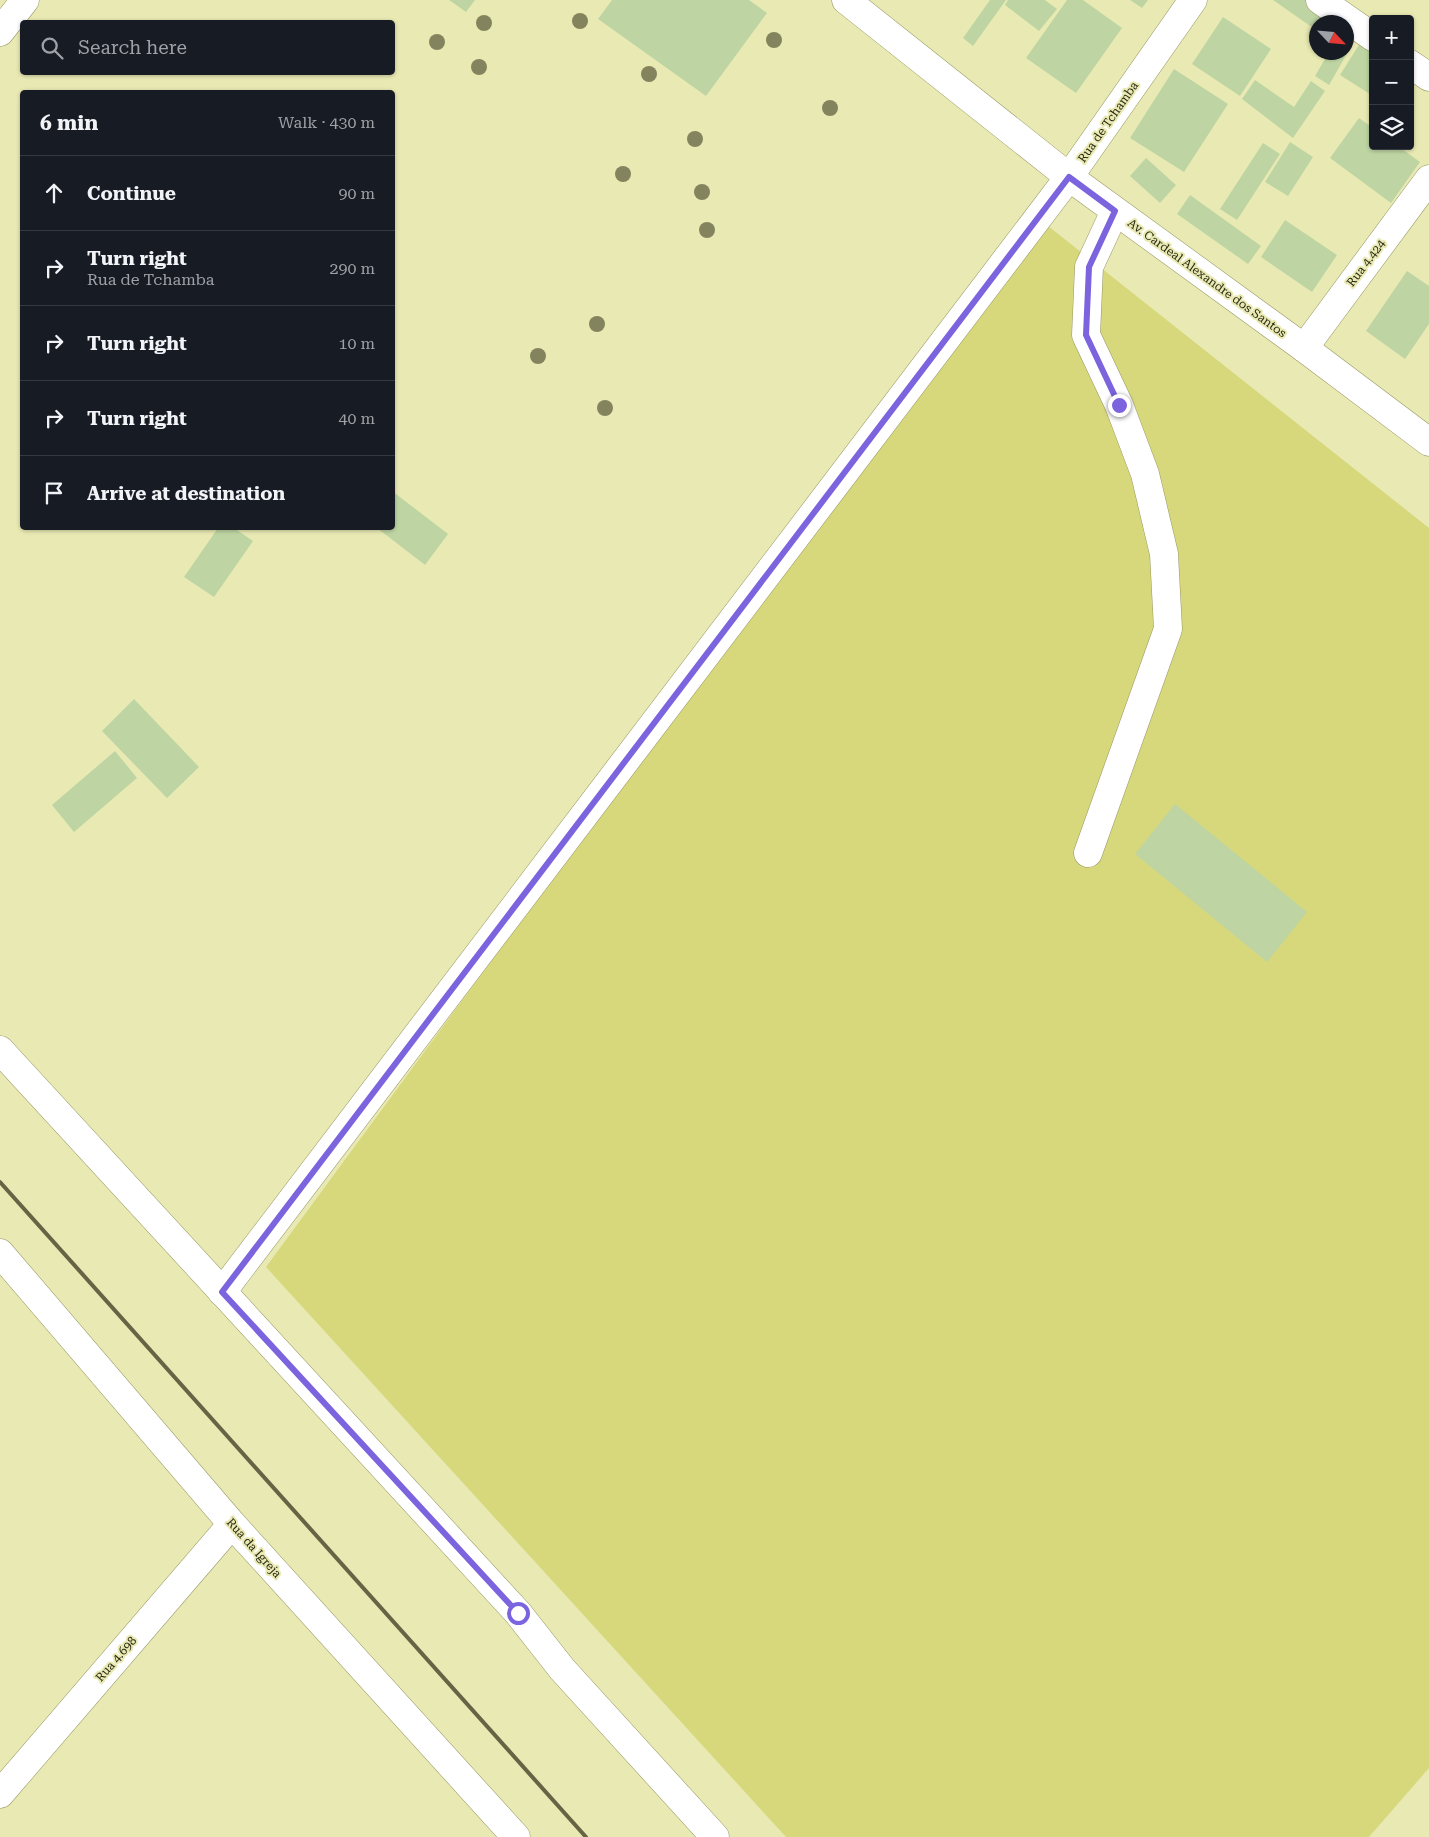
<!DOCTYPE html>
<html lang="en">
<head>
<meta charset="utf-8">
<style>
  body { margin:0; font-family:"Roboto Serif",serif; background:#20242c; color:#f1f3f6 }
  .controls { position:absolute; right:15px; top:15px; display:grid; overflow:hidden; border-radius:5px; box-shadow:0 1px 4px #0004 }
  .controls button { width:45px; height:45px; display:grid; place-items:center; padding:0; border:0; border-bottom:1px solid #363941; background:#171b24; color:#f1f3f6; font:25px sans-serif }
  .compass { position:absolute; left:1309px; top:15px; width:45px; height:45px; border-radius:50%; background:#171b24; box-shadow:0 1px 4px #0004; rotate:116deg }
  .stop { position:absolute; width:15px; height:15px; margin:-11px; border:4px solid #7c64df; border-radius:50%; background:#fff }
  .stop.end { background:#7c64df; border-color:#fff; box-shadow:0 1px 5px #0008 }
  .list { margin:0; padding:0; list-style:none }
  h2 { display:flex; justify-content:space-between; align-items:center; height:65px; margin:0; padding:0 20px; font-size:21px }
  h2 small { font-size:16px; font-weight:400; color:#9ea1a6 }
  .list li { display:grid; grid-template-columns:32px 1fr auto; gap:15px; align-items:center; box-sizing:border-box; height:75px; padding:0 20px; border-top:1px solid #363941 }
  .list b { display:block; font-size:19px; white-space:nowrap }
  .list p { margin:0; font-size:16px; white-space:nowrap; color:#9ea1a6 }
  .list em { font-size:16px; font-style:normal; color:#9ea1a6 }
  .icon { flex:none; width:28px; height:28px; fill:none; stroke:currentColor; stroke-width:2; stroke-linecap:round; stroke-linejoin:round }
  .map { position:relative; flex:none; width:1429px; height:1837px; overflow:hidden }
  .search { position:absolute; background:#171b24; box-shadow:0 1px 4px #0004; left:20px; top:20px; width:375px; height:55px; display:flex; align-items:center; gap:12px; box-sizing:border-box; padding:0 18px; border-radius:5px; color:#9ea1a6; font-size:19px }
  .panel { position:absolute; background:#171b24; box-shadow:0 1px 4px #0004; left:20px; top:90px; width:375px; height:440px; border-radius:5px }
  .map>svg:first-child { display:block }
</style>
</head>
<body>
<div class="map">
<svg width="1429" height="1837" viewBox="0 0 1429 1837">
  <rect width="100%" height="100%" fill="#e9eab3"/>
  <path fill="#d7d77c" d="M1038 218 1429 528V1768L1369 1837H786L266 1267Z"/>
  <g fill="#bed5a3">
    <path d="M449 0H475L466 12Z"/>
    <path d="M612 0H749L767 13 706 96 598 19Z"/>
    <path d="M990 0H1006L973 46 963 38Z"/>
    <path d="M1008 0H1045L1057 9 1039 31 1005 5Z"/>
    <path d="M1067 0H1083L1122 28 1076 93 1026 58Z"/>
    <path d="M1130 0H1148L1142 8Z"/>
    <path d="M1273 0H1311L1343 22H1316V30Z"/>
    <path d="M1223 17 1271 49 1240 96 1192 64Z"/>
    <path d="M1346 30 1357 36 1329 85 1315 76 1329 52H1346Z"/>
    <path d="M1362 40 1373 47V96L1340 75Z"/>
    <path d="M1174 69 1228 104 1184 172 1130 138Z"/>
    <path d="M1255 80 1294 107 1311 81 1325 91 1293 138 1242 99Z"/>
    <path d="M1359 118 1373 128V146H1398L1420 162 1391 203 1330 158Z"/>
    <path d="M1290 142 1313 157 1288 196 1265 182Z"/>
    <path d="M1263 143 1280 154 1237 220 1220 209Z"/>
    <path d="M1146 158 1176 185 1160 203 1130 176Z"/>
    <path d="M1190 195 1261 246 1248 264 1177 214Z"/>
    <path d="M1285 220 1337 255 1312 292 1261 257Z"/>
    <path d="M1407 271 1429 286V324L1405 359 1366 331Z"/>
    <path d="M392 491 448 534 425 565 377 528H392Z"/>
    <path d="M218 528H234L253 541 214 597 184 577Z"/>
    <path d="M134 699 199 767 167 798 102 731Z"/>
    <path d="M115 751 137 778 74 832 52 805Z"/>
    <path d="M1175 804 1307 912 1267 962 1135 854Z"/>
  </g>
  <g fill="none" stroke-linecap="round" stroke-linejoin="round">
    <g stroke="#969762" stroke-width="29">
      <g id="minor">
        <path d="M1320 0 1373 37"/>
        <path d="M1410 64 1429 77"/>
        <path d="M1304 348 1429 179"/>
        <path d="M1088 853 1168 629 1164 554 1145 474 1119 405 1086 335 1089 267 1115 211"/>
        <path d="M0 1050 518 1613 562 1669 715 1837"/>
        <path d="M0 1253 232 1524 516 1837"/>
        <path d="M222 1292 1069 177 1193 0"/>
        <path d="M0 1794 232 1524"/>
      </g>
    </g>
    <g stroke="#969762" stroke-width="29">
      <g id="secondary">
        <path d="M846 0 1069 177 1304 348 1429 442"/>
        <path d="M0 32 25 0"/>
      </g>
    </g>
    <use href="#minor" stroke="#fff" stroke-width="28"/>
    <use href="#secondary" stroke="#fff" stroke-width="28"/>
    <path stroke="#656545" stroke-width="4" d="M0 1182 586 1837"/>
  </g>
  <g fill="#83845e">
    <circle cx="580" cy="21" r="8"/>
    <circle cx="484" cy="23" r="8"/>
    <circle cx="774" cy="40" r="8"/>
    <circle cx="437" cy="42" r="8"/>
    <circle cx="479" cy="67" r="8"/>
    <circle cx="649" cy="74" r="8"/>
    <circle cx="830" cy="108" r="8"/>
    <circle cx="695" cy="139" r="8"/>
    <circle cx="623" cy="174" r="8"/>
    <circle cx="702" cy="192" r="8"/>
    <circle cx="707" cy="230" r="8"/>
    <circle cx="597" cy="324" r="8"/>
    <circle cx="538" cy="356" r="8"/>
    <circle cx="605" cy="408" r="8"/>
  </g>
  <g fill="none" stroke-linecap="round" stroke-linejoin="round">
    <path stroke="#7c64df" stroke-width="6" d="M518 1613 222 1292 1069 177 1115 211 1089 267 1086 335 1119 405"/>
  </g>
  <g text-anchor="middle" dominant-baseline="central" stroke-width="4" stroke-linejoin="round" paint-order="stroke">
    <g font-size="12" fill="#292913" stroke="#e9eab3">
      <text transform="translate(1108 122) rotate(-55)">Rua de Tchamba</text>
      <text transform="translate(1366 263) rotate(-53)">Rua 4.424</text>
      <text transform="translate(1207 278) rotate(36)">Av. Cardeal Alexandre dos Santos</text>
      <text transform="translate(254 1548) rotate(48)">Rua da Igreja</text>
      <text transform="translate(116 1659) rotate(-49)">Rua 4.698</text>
    </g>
  </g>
</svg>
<div class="controls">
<button>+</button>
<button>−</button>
<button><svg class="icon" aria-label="layers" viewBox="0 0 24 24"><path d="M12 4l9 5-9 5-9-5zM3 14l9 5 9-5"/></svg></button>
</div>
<svg class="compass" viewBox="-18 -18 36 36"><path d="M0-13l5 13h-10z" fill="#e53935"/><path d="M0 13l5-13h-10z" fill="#9ea1a6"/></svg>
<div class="stop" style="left:518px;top:1613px"></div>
<div class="stop end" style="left:1119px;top:405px"></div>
<div class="search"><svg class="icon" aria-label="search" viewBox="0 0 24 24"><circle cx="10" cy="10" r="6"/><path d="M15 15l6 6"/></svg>Search here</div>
<section class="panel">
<h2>6 min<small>Walk · 430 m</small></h2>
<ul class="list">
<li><svg class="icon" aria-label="ahead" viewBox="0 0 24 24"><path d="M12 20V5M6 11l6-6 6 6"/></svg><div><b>Continue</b></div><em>90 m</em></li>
<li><svg class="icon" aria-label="right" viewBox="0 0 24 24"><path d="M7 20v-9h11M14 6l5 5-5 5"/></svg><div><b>Turn right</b><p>Rua de Tchamba</p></div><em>290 m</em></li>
<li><svg class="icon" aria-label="right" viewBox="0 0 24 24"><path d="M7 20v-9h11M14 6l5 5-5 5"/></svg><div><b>Turn right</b></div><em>10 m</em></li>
<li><svg class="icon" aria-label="right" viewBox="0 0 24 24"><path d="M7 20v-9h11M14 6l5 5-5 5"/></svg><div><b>Turn right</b></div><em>40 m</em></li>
<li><svg class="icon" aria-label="arrive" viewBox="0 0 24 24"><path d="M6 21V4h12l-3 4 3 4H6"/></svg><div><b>Arrive at destination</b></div></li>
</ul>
</section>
</div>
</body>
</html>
